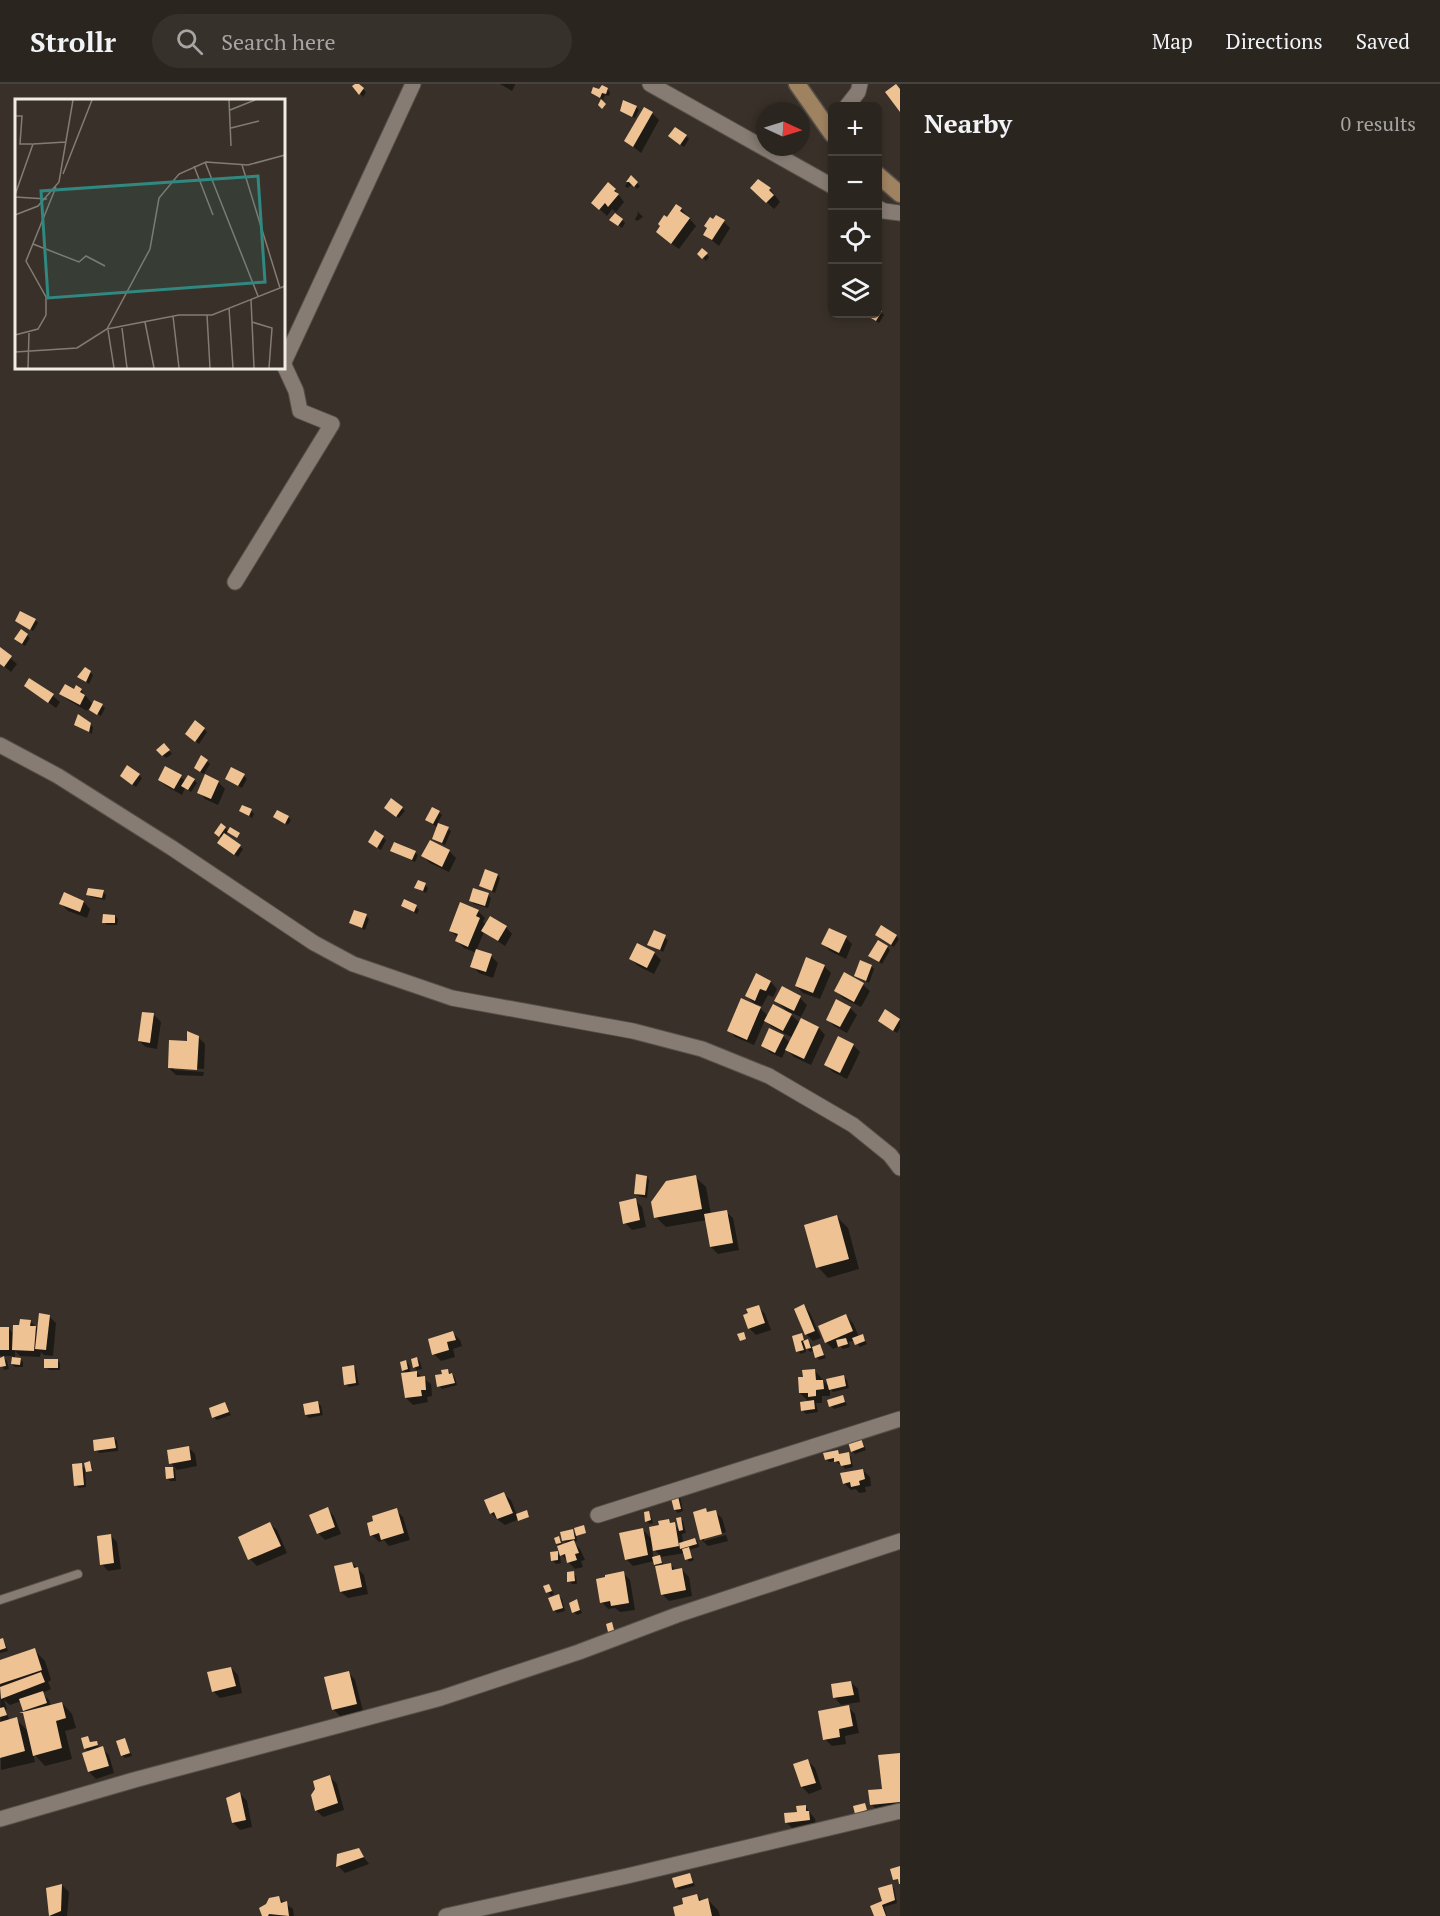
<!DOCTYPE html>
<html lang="en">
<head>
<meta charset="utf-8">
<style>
  body { margin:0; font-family:"PT Serif",serif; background:#37312c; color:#f1f3f6 }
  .controls { position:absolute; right:18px; top:18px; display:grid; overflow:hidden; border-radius:9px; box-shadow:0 3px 9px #0003 }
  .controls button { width:54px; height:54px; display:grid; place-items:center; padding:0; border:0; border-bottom:2px solid #47423d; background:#2b251f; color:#f1f3f6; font:30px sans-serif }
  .compass { position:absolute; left:756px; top:18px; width:54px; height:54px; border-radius:50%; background:#2b251f; box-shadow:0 3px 9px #0003; rotate:94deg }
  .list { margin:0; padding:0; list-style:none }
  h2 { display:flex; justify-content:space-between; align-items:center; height:78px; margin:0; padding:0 24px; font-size:26px }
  h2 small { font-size:20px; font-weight:400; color:#a6a5a4 }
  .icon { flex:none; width:33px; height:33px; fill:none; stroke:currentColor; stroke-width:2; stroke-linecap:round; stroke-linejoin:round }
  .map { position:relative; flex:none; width:900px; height:1832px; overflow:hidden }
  header { display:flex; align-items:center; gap:36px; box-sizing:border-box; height:84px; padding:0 30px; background:#2b251f; border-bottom:2px solid #47423d }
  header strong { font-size:28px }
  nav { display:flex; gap:33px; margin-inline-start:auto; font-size:21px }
  .search { width:420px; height:54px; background:#37312c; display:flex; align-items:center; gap:15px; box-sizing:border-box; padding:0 21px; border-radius:33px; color:#a6a5a4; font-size:22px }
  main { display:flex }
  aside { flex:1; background:#2b251f }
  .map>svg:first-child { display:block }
</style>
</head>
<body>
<header>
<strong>Strollr</strong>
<div class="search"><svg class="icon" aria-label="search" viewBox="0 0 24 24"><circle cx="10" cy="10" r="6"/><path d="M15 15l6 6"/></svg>Search here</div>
<nav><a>Map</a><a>Directions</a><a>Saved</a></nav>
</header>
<main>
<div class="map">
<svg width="900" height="1832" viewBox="0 0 900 1832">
  <rect width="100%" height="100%" fill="#393129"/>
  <g fill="#0007" fill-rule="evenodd">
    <path d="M357 0 366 8 363 13 354 2Z"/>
    <path d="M500 0H515V1L512 7Z"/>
    <path d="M607 5 610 8 609 12 605 11 603 16 593 9Z"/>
    <path d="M636 23 639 26 635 34 622 27Z"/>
    <path d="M652 29 659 36 641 69 626 57Z"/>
    <path d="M686 52 689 55 684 63 673 55Z"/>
    <path d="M631 93 640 102 637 105 633 100 627 104 625 102Z"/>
    <path d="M752 104 770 105 780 118 774 125Z"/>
    <path d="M615 106 624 118 616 128 612 125 607 132 593 119Z"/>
    <path d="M681 125 696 142 679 165 665 155 667 135Z"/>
    <path d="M637 127 643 133 637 137 635 135 638 130Z"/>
    <path d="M622 136 625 139 622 144 614 138Z"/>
    <path d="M724 138 730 144 719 162 705 151Z"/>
    <path d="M702 166 709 173 706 177 699 170Z"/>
    <path d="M878 225 884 231 879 239 866 230H878Z"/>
    <path d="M35 536 38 539 33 547 16 537Z"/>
    <path d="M22 547 30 554 25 562 19 558Z"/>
    <path d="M0 565 17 580 11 588 0 579Z"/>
    <path d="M90 588 93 591 89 600 79 593Z"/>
    <path d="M26 602 53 612 60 618 56 624Z"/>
    <path d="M81 606 93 621 102 622 105 624 101 632 89 624 87 627 68 616 61 610Z"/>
    <path d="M76 640H90L93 643 92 650Z"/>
    <path d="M204 645 207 648 199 660 190 653Z"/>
    <path d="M164 661 172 670 166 674 158 666Z"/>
    <path d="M207 677 210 680 204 690 198 687Z"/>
    <path d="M166 684 186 697 194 696 197 699 191 708 185 704 182 711 166 702 159 696Z"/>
    <path d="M139 691 142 694 136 703 125 695Z"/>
    <path d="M244 692 247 695 242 704 229 697Z"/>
    <path d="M218 698 225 705 218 721 205 715 199 708Z"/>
    <path d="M402 724 405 727 399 734 389 727Z"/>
    <path d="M241 727H251L254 730 252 734Z"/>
    <path d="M439 728 442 731 437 740 451 747 445 761 433 755 438 744 427 736Z"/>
    <path d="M275 733H288L291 736 288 741Z"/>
    <path d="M225 744 228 747 225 752 243 765 238 773 222 761V754L219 752Z"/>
    <path d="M376 748 386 756 381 766 373 761Z"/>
    <path d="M392 766 415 769 418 771 415 778Z"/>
    <path d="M449 767 456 774 449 788 430 779 423 772Z"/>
    <path d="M497 791 500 794 495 809 481 801Z"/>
    <path d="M425 801 428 804 426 809 416 803Z"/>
    <path d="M103 808 106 811 105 816 91 813 88 810Z"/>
    <path d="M488 811 491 814 488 824 474 820 471 817Z"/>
    <path d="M84 818 90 825 87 834 68 827 61 820Z"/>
    <path d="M403 822 416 823 419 826 417 830Z"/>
    <path d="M478 827 485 834 483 838 486 841 506 843 512 850 505 862 484 848 476 867 491 872 498 879 493 894 479 889 472 882 477 869 464 864 457 857 458 854 450 846Z"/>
    <path d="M115 832 118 835 117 841H107L104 838Z"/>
    <path d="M366 832 369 835 365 846 351 839Z"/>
    <path d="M654 848 668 856 663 868 649 860Z"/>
    <path d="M896 852 899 855 894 863 879 854Z"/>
    <path d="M846 854 852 860 846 875 830 867 823 860Z"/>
    <path d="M887 863 890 866 882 880 873 874Z"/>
    <path d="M654 869 661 876 654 890 638 882 631 875Z"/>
    <path d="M824 882 831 889 820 915 803 909 796 902Z"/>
    <path d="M871 882 874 885 869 899 856 892Z"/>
    <path d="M756 891 771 898 777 905 773 913 768 911 762 922 756 920 768 932 788 928 776 917 783 904 800 914 807 921 801 933 787 927 800 939 802 936 819 944 825 951 811 981 794 973 786 965 782 974 769 968 763 961 781 950 790 959 793 954 772 943 765 936 754 961 735 953 729 946 759 924 747 912Z"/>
    <path d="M862 900 870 907 861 923 843 914 836 907Z"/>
    <path d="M850 924 857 931 847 949 834 942 827 935Z"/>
    <path d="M886 928 900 937V944L897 949 883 940Z"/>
    <path d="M154 931 161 938 157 965 146 963 139 957Z"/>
    <path d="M198 953 205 960 204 985 174 983V986L204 988 203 992 176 991 169 984 188 959Z"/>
    <path d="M853 961 860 968 847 995 833 988 826 981Z"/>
    <path d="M646 1093 649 1096 647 1114 638 1112 635 1109Z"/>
    <path d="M695 1093 706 1103 711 1130 726 1128 733 1134 739 1166 718 1170 711 1163 707 1136 666 1143 656 1133Z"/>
    <path d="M635 1116 642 1123 646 1143 632 1146 625 1139Z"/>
    <path d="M837 1133 848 1144 859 1185 828 1194 818 1183Z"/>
    <path d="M804 1222 810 1229 821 1254 813 1257 806 1250Z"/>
    <path d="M758 1223 765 1230 771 1246 756 1251 749 1244 750 1230Z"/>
    <path d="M49 1232 56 1239 53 1272 44 1271 41 1268 40 1273 20 1272 15 1267V1275H20L23 1278V1283H15L12 1280 13 1272H2L7 1277 9 1285 4 1286 0 1276 3 1274 0 1271V1245H9L14 1250 21 1243 30 1237 39 1246Z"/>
    <path d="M846 1232 853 1239 859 1253 862 1252 867 1260 860 1263 855 1256 849 1258 850 1263 843 1265 840 1262 833 1265 826 1258Z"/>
    <path d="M453 1249 460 1256 462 1262 453 1265 455 1273 441 1277 434 1270Z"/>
    <path d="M802 1251 806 1258 811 1260 812 1264 820 1262 826 1274 819 1276 814 1266 810 1268 804 1261 806 1268 801 1270 798 1267Z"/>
    <path d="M417 1275 420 1278 422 1285 417 1286 414 1283Z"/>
    <path d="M57 1276 60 1279V1286H49L46 1283Z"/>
    <path d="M406 1278 409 1281 411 1289 416 1288 431 1300 432 1312 427 1313 428 1318 413 1321 406 1314 407 1290 403 1286Z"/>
    <path d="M353 1282 356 1286 359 1301 349 1303 346 1300Z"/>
    <path d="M448 1286 455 1294 457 1301 442 1305 439 1302Z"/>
    <path d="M815 1287 830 1304 844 1293 847 1296 849 1304 833 1308 830 1305V1312H822V1319H816L818 1328 806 1330 803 1327 809 1318 800 1309 804 1294Z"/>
    <path d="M843 1313 847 1321 834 1325 831 1322Z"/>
    <path d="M318 1319 321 1322 323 1331 309 1334 306 1331Z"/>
    <path d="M225 1320 231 1331 217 1336 214 1333Z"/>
    <path d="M114 1354 117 1357 118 1367 99 1369 96 1366Z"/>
    <path d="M861 1355 866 1366 855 1370 852 1367Z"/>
    <path d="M189 1364 195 1370 197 1382 177 1386 171 1379Z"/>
    <path d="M837 1368 841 1371 848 1370 851 1373 853 1383 845 1385 842 1380H839L835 1377 829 1378 826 1375Z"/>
    <path d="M90 1379 93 1385 87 1388 85 1385 86 1403 79 1404 76 1401 81 1381 87 1387Z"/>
    <path d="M167 1385H175L176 1397H170L167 1394Z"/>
    <path d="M863 1386 870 1393 871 1402 865 1403 866 1408 859 1409 856 1405 851 1406 844 1399Z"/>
    <path d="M504 1410 511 1416 517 1431 526 1428 529 1431 505 1441 498 1436 491 1429Z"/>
    <path d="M671 1411 680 1413 683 1427 678 1429 675 1426Z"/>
    <path d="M327 1425 334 1432 341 1450 325 1456 318 1449Z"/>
    <path d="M396 1426 403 1433 410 1456 389 1462 384 1456 379 1458 372 1451Z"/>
    <path d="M705 1426 709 1429 715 1428 722 1434 726 1448 704 1454V1457L726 1451 728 1457 708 1462 701 1455Z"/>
    <path d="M648 1429 651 1432 653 1439 650 1440 647 1437Z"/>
    <path d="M680 1434 683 1437 686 1449 682 1450 683 1459 695 1455 698 1458 699 1463 689 1466 694 1476 689 1478 685 1469 660 1473 664 1482 671 1481 677 1487 682 1486 689 1493 692 1512 669 1517 662 1510 654 1477 633 1482 626 1475 642 1445 653 1456 661 1442 668 1437 680 1446ZM651 1463 661 1472 654 1474Z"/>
    <path d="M270 1440 277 1446 287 1469 257 1482 250 1475 240 1453Z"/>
    <path d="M573 1447 576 1450 577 1457 573 1458 580 1465 585 1476 581 1477 583 1483 575 1485 562 1471 557 1459 559 1454 563 1462 567 1460 563 1456Z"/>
    <path d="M110 1451 117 1458 121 1485 108 1487 102 1480Z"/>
    <path d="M557 1469 560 1472 561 1479 556 1480 553 1477Z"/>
    <path d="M352 1479 364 1491 368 1510 348 1514 341 1508Z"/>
    <path d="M573 1489 576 1492 577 1500H572L569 1497Z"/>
    <path d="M623 1489 630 1496 635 1526 620 1528 615 1524 608 1525 602 1518Z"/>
    <path d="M549 1502 554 1510 551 1512 545 1503Z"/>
    <path d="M559 1512 562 1515 565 1527 557 1529 554 1526Z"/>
    <path d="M576 1517 582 1529 577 1531 574 1528Z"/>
    <path d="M0 1556H2L5 1559 8 1567 0 1569Z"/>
    <path d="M34 1566 45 1577 51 1596 48 1598 51 1605 42 1609 49 1616 51 1622 62 1619 72 1630 76 1644 65 1647 72 1675 45 1682 33 1669 35 1678 1 1686 0 1578ZM4 1616 10 1621 21 1617 26 1628 29 1648 16 1635 10 1637 5 1626 7 1625Z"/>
    <path d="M231 1584 238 1591 242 1609 220 1614 213 1607Z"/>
    <path d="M349 1589 355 1596 363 1627 340 1632 333 1625Z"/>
    <path d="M851 1598 858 1605 860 1618 841 1621 835 1614Z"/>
    <path d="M848 1623 855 1630 859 1649 845 1652 846 1660 832 1662 825 1655Z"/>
    <path d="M88 1654 92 1659 96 1658 100 1665 102 1664 109 1671 114 1689 96 1695 89 1688V1668L86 1665 83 1655Z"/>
    <path d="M124 1655 132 1672 125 1674 122 1671Z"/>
    <path d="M900 1670V1729L882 1731 871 1720 883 1706Z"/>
    <path d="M808 1677 815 1684 822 1705 809 1710 802 1703 795 1681Z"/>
    <path d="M330 1693 337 1700 344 1726 323 1733 316 1726Z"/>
    <path d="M240 1710 247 1717 252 1743 240 1746 233 1739Z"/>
    <path d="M805 1722 815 1735 816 1743 793 1745 786 1738Z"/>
    <path d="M358 1766 369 1780 345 1789 338 1782Z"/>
    <path d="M690 1791 695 1802 679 1806 676 1803Z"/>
    <path d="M62 1801 69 1808 67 1832H50L47 1806Z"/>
    <path d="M891 1802 894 1804 897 1819 884 1823 887 1832H875L872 1823 884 1818Z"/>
    <path d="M697 1812 702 1817 708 1816 718 1826 720 1832H677Z"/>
    <path d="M278 1814 293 1825 294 1832H263Z"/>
  </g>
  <g fill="#efc293">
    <path d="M355 0H359L364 4 359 11 352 2Z"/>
    <path d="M896 0 900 5V28L885 8Z"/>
    <path d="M602 1 608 4 606 10 602 9 600 14 591 9 593 3 599 5Z"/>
    <path d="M601 15 606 20 602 25 598 21Z"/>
    <path d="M623 16 637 22 632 33 620 27Z"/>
    <path d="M644 23 653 28 633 63 624 57Z"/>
    <path d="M675 43 687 51 680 61 668 52Z"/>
    <path d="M631 91 638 98 634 103 629 98H626Z"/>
    <path d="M758 95 771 104 769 106 774 111 766 119 750 104Z"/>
    <path d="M608 98 616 105 614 107 619 110 608 123 605 119 599 126 591 119Z"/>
    <path d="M676 120 682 124 680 127 690 134 671 160 656 148 660 142 658 140 664 131 667 133Z"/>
    <path d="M615 129 623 135 618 142 609 136Z"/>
    <path d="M716 131 725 136 712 156 703 151 707 144 704 142 710 133 713 135Z"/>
    <path d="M702 164 708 169 702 175 697 170Z"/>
    <path d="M878 224 882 227 876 237 864 230H878Z"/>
    <path d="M20 527 36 535 30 546 15 537Z"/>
    <path d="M21 545 28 550 22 560 14 555Z"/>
    <path d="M0 563 12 572 4 583 0 580Z"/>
    <path d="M85 583 91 587 86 598 77 593Z"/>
    <path d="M29 594 54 610 48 619 24 602Z"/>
    <path d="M65 600 74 605 76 601 82 605 80 608 85 611 80 621 59 610Z"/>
    <path d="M94 616 103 620 97 631 89 626Z"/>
    <path d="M78 630 91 639 89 648 74 641Z"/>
    <path d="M195 636 205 644 195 658 185 650Z"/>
    <path d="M164 659 170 666 162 672 156 666Z"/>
    <path d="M201 671 208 676 200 688 194 684Z"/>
    <path d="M127 681 140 690 132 701 120 692Z"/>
    <path d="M165 682 182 691 174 705 158 696Z"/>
    <path d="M231 683 245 690 238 702 225 695Z"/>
    <path d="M205 690 219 697 211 715 197 709Z"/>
    <path d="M188 691 195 695 188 706 181 702Z"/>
    <path d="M391 714 403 723 396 733 384 724Z"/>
    <path d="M242 721 252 725 249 732 239 727Z"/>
    <path d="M432 723 440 727 433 740 425 736Z"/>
    <path d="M277 726 289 732 285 740 273 733Z"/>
    <path d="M221 739 226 743 219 753 214 749Z"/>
    <path d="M438 739 449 743 442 759 432 755Z"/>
    <path d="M230 743 240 749 237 754 227 748Z"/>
    <path d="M375 746 384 752 377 764 368 758Z"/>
    <path d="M224 749 241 761 234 771 217 759Z"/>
    <path d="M430 756 450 766 442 783 421 772Z"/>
    <path d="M394 758 416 767 412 776 390 767Z"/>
    <path d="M485 785 498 790 492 807 479 802Z"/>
    <path d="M418 796 426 799 423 807 414 804Z"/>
    <path d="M88 804 104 806 102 814 86 811Z"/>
    <path d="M473 804 489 809 485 822 469 817Z"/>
    <path d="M64 808 84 817 80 828 59 820Z"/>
    <path d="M404 815 417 821 414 828 401 822Z"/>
    <path d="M460 818 479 826 476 832 480 834 468 863 455 857 458 850 449 847Z"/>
    <path d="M354 826 367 830 362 844 349 839Z"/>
    <path d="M103 830 115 831V839H102Z"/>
    <path d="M490 832 507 842 498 857 481 847Z"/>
    <path d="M881 841 897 851 891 861 875 851Z"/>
    <path d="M829 844 847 852 839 869 821 860Z"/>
    <path d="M654 846 666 851 660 866 647 861Z"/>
    <path d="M878 856 888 862 879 878 868 872Z"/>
    <path d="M637 859 655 868 647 884 629 875Z"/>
    <path d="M476 865 492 870 486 888 470 883Z"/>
    <path d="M806 873 825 881 813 909 795 902Z"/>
    <path d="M860 876 872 881 866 897 854 892Z"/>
    <path d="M844 888 864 899 854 918 834 907Z"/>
    <path d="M756 889 771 897 766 907 760 905 755 917 745 912Z"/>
    <path d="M782 902 801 912 794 927 774 917Z"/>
    <path d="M741 914 761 923 747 956 727 947Z"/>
    <path d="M836 915 851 923 840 943 826 936Z"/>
    <path d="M773 920 792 930 783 947 764 937Z"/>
    <path d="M885 925 900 935 893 947 878 937Z"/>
    <path d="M142 928 154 929 150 959 138 957Z"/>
    <path d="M801 934 819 943 804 975 785 966Z"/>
    <path d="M769 944 784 951 775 969 761 962Z"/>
    <path d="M187 947 199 952 197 986 168 984 169 956 187 957Z"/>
    <path d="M838 952 854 960 840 989 824 981Z"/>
    <path d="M636 1090 647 1092 645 1111 634 1110Z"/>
    <path d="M696 1091 702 1125 654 1134 651 1118 666 1097Z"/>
    <path d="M636 1114 640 1136 623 1140 619 1118Z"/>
    <path d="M727 1126 733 1159 710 1163 704 1130Z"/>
    <path d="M837 1131 849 1175 816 1184 804 1141Z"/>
    <path d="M804 1220 815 1247 805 1251 794 1225Z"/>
    <path d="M759 1221 765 1239 748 1245 743 1231 748 1229 746 1225Z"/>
    <path d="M39 1229 50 1231 46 1266 35 1265Z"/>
    <path d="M846 1230 853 1247 825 1259 818 1242Z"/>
    <path d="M20 1235 31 1236 30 1242H36L34 1267 12 1266 13 1241H19Z"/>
    <rect x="0" y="1243" width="9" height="23"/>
    <path d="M453 1247 456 1256 447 1258 449 1266 432 1271 428 1255Z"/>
    <path d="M744 1248 746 1255 740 1257 737 1250Z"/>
    <path d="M802 1249 804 1256 801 1257 804 1266 796 1268 792 1252Z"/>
    <path d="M863 1250 865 1257 855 1261 852 1254Z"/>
    <path d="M846 1254 848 1260 838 1263 836 1256Z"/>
    <path d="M808 1255 811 1264 806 1265 803 1257Z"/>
    <path d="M820 1260 824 1271 815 1274 812 1263Z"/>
    <path d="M4 1272 6 1282 0 1283V1274Z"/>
    <path d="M12 1273 21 1274 20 1281 11 1280Z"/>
    <path d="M417 1273 419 1282 413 1284 411 1275Z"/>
    <rect x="44" y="1275" width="14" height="9"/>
    <path d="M406 1276 408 1285 402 1287 400 1278Z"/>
    <path d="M354 1281 356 1299 344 1301 342 1283Z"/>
    <path d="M448 1285 449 1290 452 1289 455 1299 437 1303 435 1291 442 1290 441 1286Z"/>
    <path d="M815 1285 816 1296H823L824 1305 816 1306V1312L808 1313V1309H799L798 1293H803L802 1286Z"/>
    <path d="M417 1287V1293L425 1292 426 1306H421L422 1312 405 1314 401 1289Z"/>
    <path d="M844 1291 846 1302 829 1306 826 1295Z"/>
    <path d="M843 1311 845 1318 829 1323 827 1316Z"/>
    <path d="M814 1316 815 1325 801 1327 800 1318Z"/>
    <path d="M318 1317 320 1329 305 1331 303 1320Z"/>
    <path d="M225 1318 229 1328 212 1334 209 1324Z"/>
    <path d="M114 1353 116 1364 94 1367 93 1356Z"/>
    <path d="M861 1354 864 1363 851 1368 848 1358Z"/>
    <path d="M189 1362 191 1376 169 1380 167 1366Z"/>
    <path d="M838 1366 839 1370 849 1368 851 1380 841 1382 839 1377 834 1378V1374L825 1376 823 1369Z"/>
    <path d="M90 1377 92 1387 86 1388 84 1379Z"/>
    <path d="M82 1379 84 1401 74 1402 72 1380Z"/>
    <path d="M165 1383H173L174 1394 166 1395Z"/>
    <path d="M863 1385 865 1395 859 1397 860 1401 851 1403 850 1398 843 1400 840 1389Z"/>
    <path d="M504 1408 513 1429 497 1435 494 1428 490 1430 484 1416Z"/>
    <path d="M677 1408 681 1425 674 1426 670 1410Z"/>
    <path d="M328 1423 335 1443 317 1450 309 1431Z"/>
    <path d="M397 1424 404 1449 381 1456 379 1449 370 1452 367 1439 373 1437 372 1432Z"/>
    <path d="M706 1424 707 1428 716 1426 722 1450 700 1456 693 1428Z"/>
    <path d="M527 1426 529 1433 518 1437 516 1430Z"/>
    <path d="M649 1427 651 1436 645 1438 644 1428Z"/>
    <path d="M681 1433 683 1446 679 1447 676 1434Z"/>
    <path d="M669 1435 670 1439 675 1438 679 1462 653 1467 649 1443 659 1441 658 1437Z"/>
    <path d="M270 1438 281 1462 248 1476 238 1453Z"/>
    <path d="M584 1441 586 1449 576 1452 574 1444Z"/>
    <path d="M643 1444 648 1471 625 1476 619 1449Z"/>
    <path d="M573 1445 575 1455 562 1457 560 1448Z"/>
    <path d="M111 1450 114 1479 100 1481 97 1452Z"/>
    <path d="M559 1452 561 1459 556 1460 554 1454Z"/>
    <path d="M695 1454 697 1460 680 1465 679 1459Z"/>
    <path d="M574 1456 579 1469 575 1470 577 1476 567 1479 565 1470 560 1472 557 1462Z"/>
    <path d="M689 1463 692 1474 685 1476 682 1465Z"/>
    <path d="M558 1467V1476L551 1477 550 1468Z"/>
    <path d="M660 1471 662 1479 654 1481 652 1473Z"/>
    <path d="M352 1478 354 1484 358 1483 362 1503 340 1508 334 1482Z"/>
    <path d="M671 1479 672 1486 682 1484 686 1506 661 1511 655 1482Z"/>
    <path d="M574 1487 575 1497 567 1498V1488Z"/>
    <path d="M624 1487 629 1519 611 1522 610 1517 600 1519 596 1495 605 1493V1491Z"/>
    <path d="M549 1500 552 1507 546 1509 543 1502Z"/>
    <path d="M559 1510 563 1524 553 1527 548 1514Z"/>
    <path d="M577 1515 580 1526 572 1529 569 1519Z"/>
    <path d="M612 1538 614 1546 608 1548 606 1540Z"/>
    <path d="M3 1554 6 1564 0 1566V1555Z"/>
    <path d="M35 1564 42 1586 0 1600V1576Z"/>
    <path d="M231 1583 236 1602 212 1608 207 1588Z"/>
    <path d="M349 1587 357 1620 332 1626 324 1593Z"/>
    <path d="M41 1588 45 1598 1 1615 0 1603Z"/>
    <path d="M851 1597 854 1611 833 1614 831 1600Z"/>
    <path d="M43 1607 47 1619 23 1627 19 1615Z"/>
    <path d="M62 1618 66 1634 56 1637 62 1664 33 1672 23 1629H19Z"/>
    <path d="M849 1621 853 1642 839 1645 840 1653 823 1656 818 1627Z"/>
    <path d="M4 1623 7 1631 0 1633V1624Z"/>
    <path d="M17 1633 25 1667 0 1674V1638Z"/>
    <path d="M88 1652 90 1658 97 1657 98 1661 84 1665 81 1654Z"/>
    <path d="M125 1654 130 1669 121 1672 116 1657Z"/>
    <path d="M103 1662 109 1682 88 1688 82 1669Z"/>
    <path d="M900 1669V1718L870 1721 868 1706 882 1705 878 1671Z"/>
    <path d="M808 1675 816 1699 801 1703 793 1680Z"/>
    <path d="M330 1691 338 1719 315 1727 311 1711 315 1705 313 1697Z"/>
    <path d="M240 1708 246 1736 232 1739 226 1714Z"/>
    <path d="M865 1719 867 1726 855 1730 853 1722Z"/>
    <path d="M806 1721V1727H809L810 1736 785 1739 784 1729 797 1728 796 1722Z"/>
    <path d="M359 1764 364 1773 336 1783 337 1770Z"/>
    <path d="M900 1782V1800H899L898 1795 893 1796 890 1785Z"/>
    <path d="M690 1789 693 1799 675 1804 672 1794Z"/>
    <path d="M62 1800 61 1827 49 1832 46 1804Z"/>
    <path d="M892 1800 895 1816 882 1821 886 1832H874L870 1822 882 1817 878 1804Z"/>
    <path d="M697 1810 699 1817 708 1814 712 1832H675L673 1823 683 1820 682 1814Z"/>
    <path d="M279 1812 281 1819 287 1817 289 1832 269 1830 268 1832H262L259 1824 266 1820 269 1814Z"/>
  </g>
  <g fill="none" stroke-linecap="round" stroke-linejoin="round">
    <g stroke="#565048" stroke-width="10">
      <path id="service" d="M0 1516 78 1490"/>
    </g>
    <g stroke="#565048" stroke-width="17">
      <g id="minor">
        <path d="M650 0 832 102"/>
        <path d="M847 22 858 8 860 0"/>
        <path d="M878 124 884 127 900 129"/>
        <path d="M284 278 413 0"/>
        <path d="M235 498 332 340 300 327 296 307 284 281"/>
        <path d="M0 661 58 692 172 764 314 859 353 880 452 914 633 947 702 965 769 992 853 1041 890 1071 900 1084"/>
        <path d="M598 1431 900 1335"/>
        <path d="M0 1735 134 1696 441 1614 579 1568 677 1531 900 1457"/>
        <path d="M446 1832 627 1792 900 1727"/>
      </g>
    </g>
    <g stroke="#565048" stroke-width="19">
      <g id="secondary">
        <path d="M797 0 832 50"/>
        <path d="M878 91 900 110"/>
      </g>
    </g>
    <use href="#service" stroke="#867c73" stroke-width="8"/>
    <use href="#minor" stroke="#867c73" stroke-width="15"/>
    <use href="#secondary" stroke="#9f8260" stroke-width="16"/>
  </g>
  <g transform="translate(15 15)">
    <rect width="270" height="270" fill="#393129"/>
    <path fill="none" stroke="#837c75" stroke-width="1.5" d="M214 1 216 47M215 11 240 1M0 17H7L5 45H17M216 29 244 22M190 63 243 197M227 66 265 189M179 67 198 116M48 75 77 1M0 96 18 45 51 43M0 98 32 100M0 116 23 107 44 83 58 1M18 145 64 163 71 157 90 167M236 200 239 269M214 209 218 269M192 216 195 269M158 217 164 269M130 223 139 269M237 223 257 229 254 269M107 229 112 269M92 230 164 216H197L270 187M93 231 99 269M0 236 23 230 31 216V198L11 162 41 88M0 253 62 249 92 230 135 150 144 99 164 75 191 63 233 66 270 56M13 269 14 234"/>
    <path fill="#318880" fill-opacity="0.15" stroke="#318880" stroke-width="3" d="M243 77 250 183 33 199 26 92Z"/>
    <rect width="270" height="270" fill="none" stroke="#f1ece6" stroke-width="3"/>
  </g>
</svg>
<div class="controls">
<button>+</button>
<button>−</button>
<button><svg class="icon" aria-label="locate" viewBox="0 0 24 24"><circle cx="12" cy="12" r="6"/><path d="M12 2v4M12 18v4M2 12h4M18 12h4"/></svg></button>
<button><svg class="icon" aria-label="layers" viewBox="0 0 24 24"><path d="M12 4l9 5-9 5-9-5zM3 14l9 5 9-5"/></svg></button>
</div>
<svg class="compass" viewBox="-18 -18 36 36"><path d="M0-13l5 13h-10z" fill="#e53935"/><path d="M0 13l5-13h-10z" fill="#a6a5a4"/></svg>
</div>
<aside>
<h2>Nearby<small>0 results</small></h2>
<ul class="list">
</ul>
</aside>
</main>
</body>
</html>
